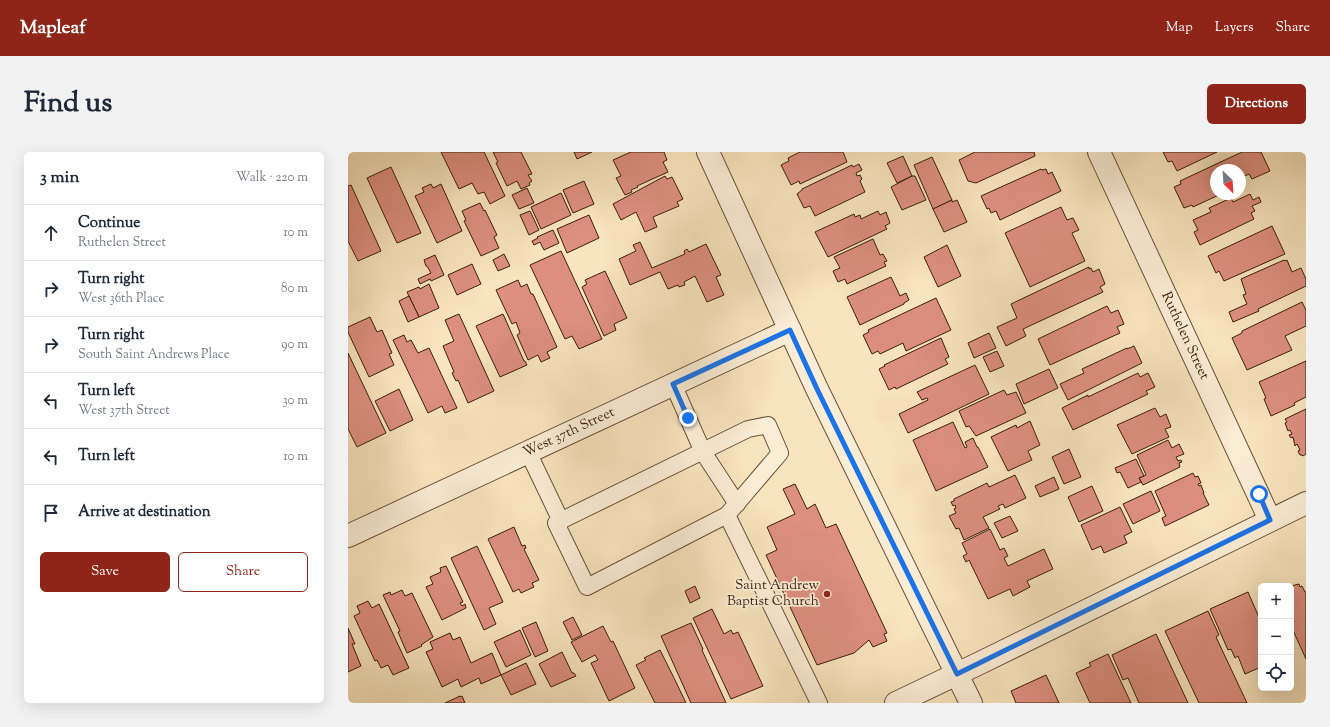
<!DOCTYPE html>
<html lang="en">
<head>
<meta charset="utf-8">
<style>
  body { margin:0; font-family:"Sorts Mill Goudy",serif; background:#f2f2f3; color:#1f2937 }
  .controls { position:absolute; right:12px; bottom:12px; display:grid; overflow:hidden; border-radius:6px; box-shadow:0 4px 16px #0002 }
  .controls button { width:36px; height:36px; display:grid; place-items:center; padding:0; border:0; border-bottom:1px solid #e0e1e3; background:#fff; color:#1f2937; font:20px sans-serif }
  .compass { position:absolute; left:862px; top:12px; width:36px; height:36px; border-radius:50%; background:#fff; box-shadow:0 4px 16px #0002; rotate:155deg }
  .stop { position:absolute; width:12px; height:12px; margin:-9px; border:3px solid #1a73e8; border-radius:50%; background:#fff }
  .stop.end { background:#1a73e8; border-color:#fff; box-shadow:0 1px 4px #0008 }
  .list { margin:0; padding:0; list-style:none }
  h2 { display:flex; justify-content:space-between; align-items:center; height:52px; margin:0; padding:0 16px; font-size:17px }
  h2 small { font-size:13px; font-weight:400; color:#747a83 }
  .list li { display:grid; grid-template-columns:26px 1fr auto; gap:12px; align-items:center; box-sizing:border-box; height:56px; padding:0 16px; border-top:1px solid #e0e1e3 }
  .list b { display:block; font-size:15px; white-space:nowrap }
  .list p { margin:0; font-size:13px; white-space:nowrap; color:#747a83 }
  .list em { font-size:13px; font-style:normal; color:#747a83 }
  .actions { display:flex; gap:8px; padding:12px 16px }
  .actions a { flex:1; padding:9px 0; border:1px solid #8f2418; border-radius:6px; text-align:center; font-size:14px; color:#8f2418 }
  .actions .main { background:#8f2418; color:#fff }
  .icon { flex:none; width:22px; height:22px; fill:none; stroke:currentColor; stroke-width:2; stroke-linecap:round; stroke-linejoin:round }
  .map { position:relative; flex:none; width:958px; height:551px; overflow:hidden; border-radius:6px }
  header { display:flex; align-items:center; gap:24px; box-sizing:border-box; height:56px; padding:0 20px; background:#8f2418; color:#fff }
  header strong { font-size:19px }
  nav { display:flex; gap:22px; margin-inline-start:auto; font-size:14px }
  .intro { display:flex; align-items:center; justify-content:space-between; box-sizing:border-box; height:96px; padding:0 24px }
  h1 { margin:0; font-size:28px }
  .button { padding:10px 18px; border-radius:6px; background:#8f2418; color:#fff; font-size:14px; font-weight:700 }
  main { display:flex; gap:24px; padding:0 24px }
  aside { flex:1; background:#fff; border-radius:6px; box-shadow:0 4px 16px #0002 }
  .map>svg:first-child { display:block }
</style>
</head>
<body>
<header>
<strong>Mapleaf</strong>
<nav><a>Map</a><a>Layers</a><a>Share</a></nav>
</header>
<div class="intro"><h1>Find us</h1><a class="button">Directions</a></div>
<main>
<aside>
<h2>3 min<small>Walk · 220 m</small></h2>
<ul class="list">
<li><svg class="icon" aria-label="ahead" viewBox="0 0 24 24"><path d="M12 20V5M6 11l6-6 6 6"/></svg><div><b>Continue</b><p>Ruthelen Street</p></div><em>10 m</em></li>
<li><svg class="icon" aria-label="right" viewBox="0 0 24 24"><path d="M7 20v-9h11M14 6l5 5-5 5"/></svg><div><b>Turn right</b><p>West 36th Place</p></div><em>80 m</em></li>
<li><svg class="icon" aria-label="right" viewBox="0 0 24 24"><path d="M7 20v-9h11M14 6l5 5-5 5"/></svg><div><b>Turn right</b><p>South Saint Andrews Place</p></div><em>90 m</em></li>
<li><svg class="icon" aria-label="left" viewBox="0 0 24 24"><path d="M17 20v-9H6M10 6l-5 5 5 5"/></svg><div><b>Turn left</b><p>West 37th Street</p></div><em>30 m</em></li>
<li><svg class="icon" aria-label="left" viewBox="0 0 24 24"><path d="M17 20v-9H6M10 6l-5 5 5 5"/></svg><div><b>Turn left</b></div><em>10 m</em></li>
<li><svg class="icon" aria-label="arrive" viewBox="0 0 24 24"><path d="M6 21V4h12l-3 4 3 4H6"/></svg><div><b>Arrive at destination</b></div></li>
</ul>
<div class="actions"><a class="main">Save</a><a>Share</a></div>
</aside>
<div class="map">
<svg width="958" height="551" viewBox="0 0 958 551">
  <rect width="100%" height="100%" fill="#f8e4be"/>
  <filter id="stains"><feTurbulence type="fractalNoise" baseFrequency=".005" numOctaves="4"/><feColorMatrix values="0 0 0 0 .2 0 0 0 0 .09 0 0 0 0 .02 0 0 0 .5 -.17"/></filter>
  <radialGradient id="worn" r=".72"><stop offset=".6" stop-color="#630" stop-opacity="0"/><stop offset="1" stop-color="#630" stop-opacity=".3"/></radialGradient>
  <g fill="#dd8f80" stroke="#3d1e0b">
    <path d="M93 0H136L157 44 142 52 136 40 130 42 124 31 111 37Z"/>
    <path d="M145 0H173L184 22 180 23 184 29 181 31 182 33 173 37 169 29 159 34 148 11 150 10Z"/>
    <path d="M226 0H244L229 7Z"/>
    <path d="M283 0H316L319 8 315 10 320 20 289 34 290 35 283 38 284 40 277 43 268 26 273 24 265 8Z"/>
    <path d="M452 0H495L499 10 452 32 451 29 443 33 433 13 441 9 440 6Z"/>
    <path d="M627 0H686L687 4 628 31 620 29 611 8Z"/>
    <path d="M815 0H869L829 19 824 9 820 10Z"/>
    <path d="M894 0H913L922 19 904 27 901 22 892 26V18H868V42H873L845 55 844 53 836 56 826 35 833 32 832 29Z"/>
    <path d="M555 4 564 24 549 31 539 11Z"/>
    <path d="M584 5 604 48 585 57 566 13Z"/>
    <path d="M511 12 514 18 508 21 509 24 512 23 514 27 512 29 517 40 467 64 462 54 456 56 449 42 454 38V37L504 13 505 15Z"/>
    <path d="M43 15 73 81 49 91 19 26Z"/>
    <path d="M693 17 694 18 698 17 700 22 704 20 713 39 652 68 648 59 643 61 641 56 639 57 633 44Z"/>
    <path d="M317 24 319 27 324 25 335 47 329 50 331 54 305 65 309 75 297 80 288 60 273 68 265 52Z"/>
    <path d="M564 24H567L578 48 554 58 543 35Z"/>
    <path d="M236 29 246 52 225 61 215 38Z"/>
    <path d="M83 32 85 36 93 32 114 79 89 91 67 44 76 40 74 36Z"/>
    <path d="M3 33 33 99 10 109 0 89V34Z"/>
    <path d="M179 36 186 51 171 57 164 43Z"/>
    <path d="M213 41 223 63 193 77 183 55Z"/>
    <path d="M902 42 905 48 911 45 913 50 904 54 907 59 903 61 906 67 852 93 846 80 850 78 845 68 863 60 861 56 883 46 885 50Z"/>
    <path d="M604 48V50L609 48 619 70 596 80 585 57Z"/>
    <path d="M132 51 136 59 137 58 149 83 146 85 151 96 133 104 116 69 118 68 114 59Z"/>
    <path d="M713 55 719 68 725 66 731 78 724 81 737 109 682 135 657 81Z"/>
    <path d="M182 59 191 78 181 83 172 63Z"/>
    <path d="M530 59 532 63 538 60 542 71 537 74 539 77 480 105 467 80 506 62 507 65 512 63 513 67Z"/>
    <path d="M241 63 251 86 219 101 209 77Z"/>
    <path d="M924 74 937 102 876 129 871 119 868 121 860 104Z"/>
    <path d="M205 78 211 91 196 98 192 90 186 93 184 89 190 86 189 85Z"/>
    <path d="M525 87 532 103 535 102 539 109 536 110 538 114 499 132 497 127 490 130 485 119 492 116 486 105Z"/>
    <path d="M292 90 304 116 337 102 336 99 339 97 341 100 358 92 373 123 368 125 376 143 359 150 347 124 336 130 337 133 331 135 330 133 320 137 312 120 282 133 271 107 288 99 285 93Z"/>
    <path d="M599 93 613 124 590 135 576 105Z"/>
    <path d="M213 99 254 187 231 197 224 184 217 187 182 113Z"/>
    <path d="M156 102 162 114 150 119 145 108Z"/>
    <path d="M87 103 96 123 83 129 82 127 72 132 70 127 83 121 79 114H78L76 108Z"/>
    <path d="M936 108 937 109 939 108 944 120 953 116 958 127V134L910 157 911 159 885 170 881 160 899 152 895 143 898 142 893 127Z"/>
    <path d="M124 112 133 132 109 143 100 123Z"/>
    <path d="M741 115V117L743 116 745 120 751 117 757 132 752 135 755 140 675 177 678 184 658 194 649 175 669 166 663 152Z"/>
    <path d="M257 119 279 166 266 172 268 178 256 184 234 135 239 132 237 128Z"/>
    <path d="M543 125 552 144 558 141 561 148 556 151V152L512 173 499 145Z"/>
    <path d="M170 128 173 135 179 132 183 142H185L209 195 199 200 202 206 193 210 190 203 180 208 169 183 172 181 168 170 164 172 148 138Z"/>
    <path d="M81 132 91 156 71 165 59 140 71 135 72 137Z"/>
    <path d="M61 144 71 165 60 170 51 149Z"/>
    <path d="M588 146 603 178 558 199 555 191 532 202 530 199 524 202 515 183 521 180 520 178Z"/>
    <path d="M954 150 958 158V174L937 184 944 198 899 218 884 186 894 181V179Z"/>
    <path d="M759 154 763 161 770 158 776 172 769 175 772 181 702 213 690 187Z"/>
    <path d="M111 162 146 239 120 251 110 228 108 229 104 221 106 220 95 194 106 189 97 168Z"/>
    <path d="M155 162 176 209H177L179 213 152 225 128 174Z"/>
    <path d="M22 165 29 180 34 178 44 201 41 202 46 213 21 225 0 180V175Z"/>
    <path d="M641 181 648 196 626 206 620 191Z"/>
    <path d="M56 183 59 190 63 188 70 201 81 196 109 256 97 261 94 254 80 261 45 188Z"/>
    <path d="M593 186 601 205 597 207 600 212 548 237 547 235 541 238 531 217 537 214 536 213Z"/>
    <path d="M786 194 794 211 720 248 712 232 736 221 734 217 779 196V197Z"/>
    <path d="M649 199 656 214 642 220 635 205Z"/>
    <path d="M0 201 38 281 9 295 0 277Z"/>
    <path d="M958 209V245L946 251 947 253 923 264 916 247 918 246 911 230Z"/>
    <path d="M627 213 641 242 560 281 551 262 580 248 579 246 574 248 569 240Z"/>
    <path d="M701 217 710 236 676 252 668 232Z"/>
    <path d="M790 221 792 225 800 221 807 235 798 239 800 242 725 278 714 256 740 243V245Z"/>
    <path d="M51 237 65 268 42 279 27 249Z"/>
    <path d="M656 238 659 243 668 240 678 261 628 284 621 274 618 275 611 259Z"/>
    <path d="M807 256 812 265 818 262 823 275 817 277 821 285 784 302 769 273Z"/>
    <path d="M958 257V302L955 304 954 303H952L950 299 952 298 949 292 947 294 945 285 943 286 941 283 944 282 942 278 940 279 937 271 939 270 937 267Z"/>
    <path d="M682 269 692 293 680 299 684 308 660 319 643 285 668 273 669 276Z"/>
    <path d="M605 270 617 296 619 295 617 290 625 286 629 295H630L640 315 588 339 565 288Z"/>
    <path d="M820 288 824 296 831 292 836 302 828 305 830 309 833 308 834 310 831 311 832 315 795 333 791 326 798 323 789 303Z"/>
    <path d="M721 297 733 325 716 332 704 305Z"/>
    <path d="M788 307 796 324 791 326 793 330 780 336 772 320 769 321 767 316Z"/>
    <path d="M845 321 847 325 850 324 853 331 850 332 851 334 853 333 856 341H855L861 353 817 374 814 366 818 364 807 339Z"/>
    <path d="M667 323 678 346 657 356 655 352 650 354 652 357 635 365 641 376 616 388 611 376 608 377 601 364 608 361 606 357 608 356 607 353 605 354 603 350 606 349V347L639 331 641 335Z"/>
    <path d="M706 325 711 337 692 345 687 334Z"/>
    <path d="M447 332 459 357 467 352 478 376 488 372 539 481 536 482 539 489 525 495 521 488 506 501 469 513 418 403 429 398 419 375 447 362 435 337Z"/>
    <path d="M744 334 755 359 731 370 720 345Z"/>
    <path d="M803 339 812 359 785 372 775 352Z"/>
    <path d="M772 355 784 380 776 384 779 391 756 401 753 394 744 398 733 373Z"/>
    <path d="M662 364 670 379 654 386 646 371Z"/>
    <path d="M166 375 174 394 177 393 178 396 176 397 191 428 184 431 186 435 173 441 171 437 165 440 140 387Z"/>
    <path d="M642 377 652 398 656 396 660 404 656 406 660 414 696 397 705 417 679 429 682 435 665 444 662 437 640 447 621 408 618 410 615 404 619 402 614 391Z"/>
    <path d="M129 394 155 450 141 456 148 472 136 478 103 406Z"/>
    <path d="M98 414 115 450 112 451 114 454 117 452 118 456 94 468 78 435 85 432 82 425 93 420 92 416Z"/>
    <path d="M951 432 952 435 954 434 957 440H958V507L943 474V434Z"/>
    <path d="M347 434 352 446 342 451 337 439Z"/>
    <path d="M54 438 57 444 64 441 85 485 73 493 74 494 59 501 50 480 52 479 35 443 42 440 43 443Z"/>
    <path d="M900 440 913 470V515L897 522 890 504 887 506 883 497 880 498 862 457Z"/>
    <path d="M20 449 24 456 31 452 61 516 45 523 40 513 33 516 29 508 27 509 6 464 12 461 9 454Z"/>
    <path d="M364 457 376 482 383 478 385 482 390 480 415 534 383 547 345 466Z"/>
    <path d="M860 459 871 483 868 485 899 551H851L817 479Z"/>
    <path d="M225 465 234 483 224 488 215 470Z"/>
    <path d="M188 470 200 499 187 505 174 476Z"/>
    <path d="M343 471 355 497 354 498 378 551H343L313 484Z"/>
    <path d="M255 474 263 490 265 489 287 536 261 549 243 511 250 508 247 503 234 510 223 490Z"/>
    <path d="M0 476 7 492H4L13 514 0 520Z"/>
    <path d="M172 478 183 503 158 515 146 490Z"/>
    <path d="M102 481 105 488 112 485 123 511 144 501 153 523 133 532 131 526 113 535 110 527 94 535 78 500 85 497 82 490Z"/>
    <path d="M808 482 840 551H791L780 526 775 528 764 503Z"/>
    <path d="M312 498 326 526 338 551H307L288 513 298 508 296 506Z"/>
    <path d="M214 500 224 521H226L228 524 203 535 191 512Z"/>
    <path d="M760 502 783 551H742L728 521 743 514 741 511Z"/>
    <path d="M178 511 188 532 163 543 153 523Z"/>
    <path d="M698 523 711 551H668L663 539Z"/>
    <path d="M112 544V545L114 544 117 551H97Z"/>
  </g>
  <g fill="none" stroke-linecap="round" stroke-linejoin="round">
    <g stroke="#6c5038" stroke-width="18">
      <g id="lane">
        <path d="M325 232 355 300 389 352"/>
        <path d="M420 273 432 301 379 363 239 435 208 371 400 277Z"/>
        <path d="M180 300 213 369"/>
        <path d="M379 363 471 551"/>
      </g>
    </g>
    <g stroke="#6c5038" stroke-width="24">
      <g id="street">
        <path d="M360 0 469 237 623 551"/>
        <path id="s1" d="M751 0 922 368"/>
        <path id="s2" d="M0 384 442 178"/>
        <path d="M548 551 634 510 958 351"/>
      </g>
    </g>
    <use href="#lane" stroke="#faedd5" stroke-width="16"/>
    <use href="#street" stroke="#faedd5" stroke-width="22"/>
  </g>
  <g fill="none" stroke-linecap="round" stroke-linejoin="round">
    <path stroke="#1a73e8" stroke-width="5" d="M340 266 325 232 442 178 469 237 609 522 922 368 911 342"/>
  </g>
  <circle fill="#8f2418" stroke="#faedd5" stroke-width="1.5" cx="479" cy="442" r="4"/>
  <g text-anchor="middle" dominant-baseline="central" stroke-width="3.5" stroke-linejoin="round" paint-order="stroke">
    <g font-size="14" fill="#3d1e0b" stroke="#faedd5">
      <text stroke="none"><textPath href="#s1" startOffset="203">Ruthelen Street</textPath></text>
      <text stroke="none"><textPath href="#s2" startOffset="244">West 37th Street</textPath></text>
    </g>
    <g font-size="14" fill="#3d1e0b" stroke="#faedd5" text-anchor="end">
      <text x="471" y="434">Saint Andrew<tspan x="471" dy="16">Baptist Church</tspan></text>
    </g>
  </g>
  <rect width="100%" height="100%" filter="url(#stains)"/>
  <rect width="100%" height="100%" fill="url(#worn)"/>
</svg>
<div class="controls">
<button>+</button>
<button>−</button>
<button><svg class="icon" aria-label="locate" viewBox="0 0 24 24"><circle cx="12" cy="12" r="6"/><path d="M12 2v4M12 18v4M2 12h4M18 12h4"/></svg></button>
</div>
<svg class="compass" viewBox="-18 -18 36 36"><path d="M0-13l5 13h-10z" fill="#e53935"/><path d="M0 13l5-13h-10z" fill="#747a83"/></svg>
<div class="stop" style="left:911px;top:342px"></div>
<div class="stop end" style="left:340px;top:266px"></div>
</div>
</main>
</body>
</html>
